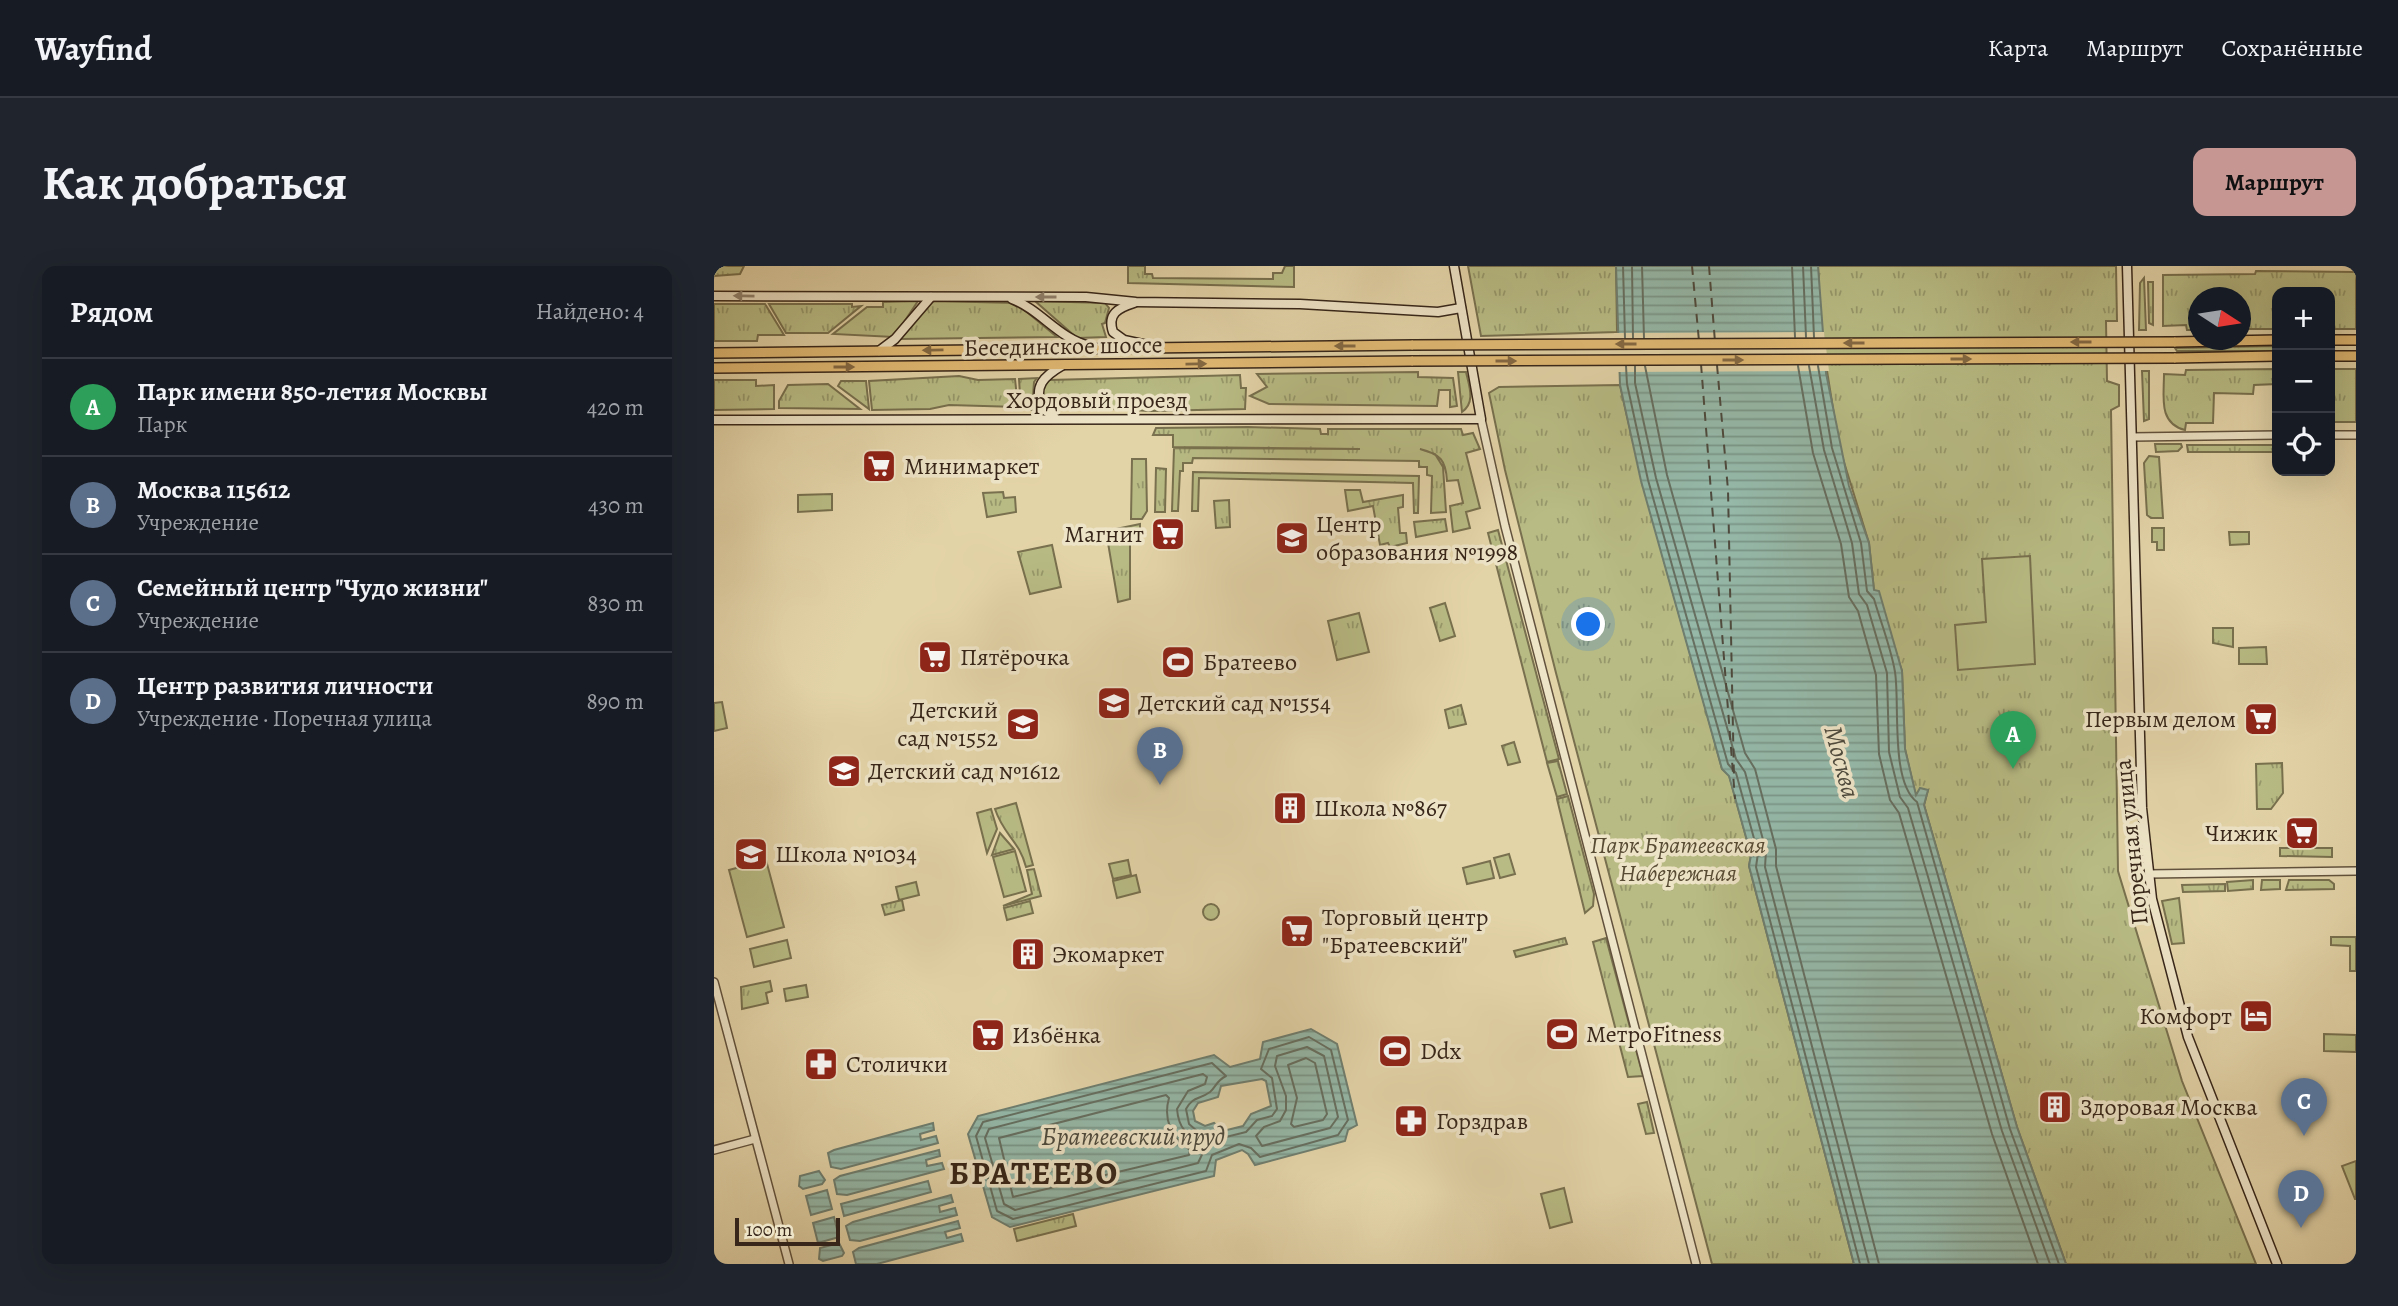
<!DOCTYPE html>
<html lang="ru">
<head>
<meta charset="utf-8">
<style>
  body { margin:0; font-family:Alegreya,serif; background:#20242c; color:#f1f3f6 }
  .controls { position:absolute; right:21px; top:21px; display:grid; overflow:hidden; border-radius:14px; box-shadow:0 7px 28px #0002 }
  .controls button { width:63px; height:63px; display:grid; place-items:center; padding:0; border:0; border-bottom:2px solid #363941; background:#171b24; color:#f1f3f6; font:35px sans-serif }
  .compass { position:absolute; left:1474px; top:21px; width:63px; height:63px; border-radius:50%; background:#171b24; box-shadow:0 7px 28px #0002; rotate:102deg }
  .scale { position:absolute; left:21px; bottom:18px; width:105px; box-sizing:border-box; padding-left:7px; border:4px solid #372619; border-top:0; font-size:19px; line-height:24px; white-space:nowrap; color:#372619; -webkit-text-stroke:5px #ede3c6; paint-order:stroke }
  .you { position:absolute; left:875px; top:359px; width:24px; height:24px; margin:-18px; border:5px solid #fff; border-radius:50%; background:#1a73e8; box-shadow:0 0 0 10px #1a73e833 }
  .badge { display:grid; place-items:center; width:46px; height:46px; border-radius:50%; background:#c59692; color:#fff; font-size:23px; font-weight:700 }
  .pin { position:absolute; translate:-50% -58px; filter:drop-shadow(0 2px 4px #0008) }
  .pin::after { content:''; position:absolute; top:37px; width:24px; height:21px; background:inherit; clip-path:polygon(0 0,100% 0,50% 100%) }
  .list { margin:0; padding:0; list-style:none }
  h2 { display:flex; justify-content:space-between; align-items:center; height:91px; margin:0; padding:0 28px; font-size:30px }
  h2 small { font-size:23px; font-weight:400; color:#9ea1a6 }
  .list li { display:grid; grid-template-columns:46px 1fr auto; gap:21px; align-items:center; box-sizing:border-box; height:98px; padding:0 28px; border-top:2px solid #363941 }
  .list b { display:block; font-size:26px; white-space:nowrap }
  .list p { margin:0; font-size:23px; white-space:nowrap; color:#9ea1a6 }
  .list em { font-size:23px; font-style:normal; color:#9ea1a6 }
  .icon { flex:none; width:38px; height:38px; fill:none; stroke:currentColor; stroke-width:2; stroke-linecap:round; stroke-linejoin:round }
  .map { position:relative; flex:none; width:1642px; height:998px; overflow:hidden; border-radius:14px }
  header { display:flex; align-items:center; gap:42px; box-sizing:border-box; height:98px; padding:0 35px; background:#171b24; border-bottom:2px solid #363941 }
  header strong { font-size:33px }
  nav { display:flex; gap:38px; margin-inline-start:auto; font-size:24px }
  .intro { display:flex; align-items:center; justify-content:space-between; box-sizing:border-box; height:168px; padding:0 42px }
  h1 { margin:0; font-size:49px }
  .button { padding:18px 32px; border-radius:14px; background:#c59692; color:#111; font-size:24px; font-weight:700 }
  main { display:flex; gap:42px; padding:0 42px }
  aside { flex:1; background:#171b24; border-radius:14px; box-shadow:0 7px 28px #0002 }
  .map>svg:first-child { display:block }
</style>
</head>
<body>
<header>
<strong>Wayfind</strong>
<nav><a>Карта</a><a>Маршрут</a><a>Сохранённые</a></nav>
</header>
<div class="intro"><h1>Как добраться</h1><a class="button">Маршрут</a></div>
<main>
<aside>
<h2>Рядом<small>Найдено: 4</small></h2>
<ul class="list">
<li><span class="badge" style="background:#2e9e5b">A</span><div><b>Парк имени 850-летия Москвы</b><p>Парк</p></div><em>420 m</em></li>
<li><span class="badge" style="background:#5c6f8a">B</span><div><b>Москва 115612</b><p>Учреждение</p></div><em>430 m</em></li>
<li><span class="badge" style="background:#5c6f8a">C</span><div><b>Семейный центр &quot;Чудо жизни&quot;</b><p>Учреждение</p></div><em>830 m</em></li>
<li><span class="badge" style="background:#5c6f8a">D</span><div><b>Центр развития личности</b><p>Учреждение · Поречная улица</p></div><em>890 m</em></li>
</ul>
</aside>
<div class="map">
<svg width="1642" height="998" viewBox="0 0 1642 998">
  <defs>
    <pattern id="grass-tufts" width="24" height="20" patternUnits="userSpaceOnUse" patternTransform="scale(1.75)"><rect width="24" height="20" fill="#b8bb84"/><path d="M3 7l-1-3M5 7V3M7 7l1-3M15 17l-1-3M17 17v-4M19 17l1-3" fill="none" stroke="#96986b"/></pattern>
    <pattern id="water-rules" width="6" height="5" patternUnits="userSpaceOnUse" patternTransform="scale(1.75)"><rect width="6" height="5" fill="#95b8a8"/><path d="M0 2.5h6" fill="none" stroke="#7a9588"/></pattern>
  </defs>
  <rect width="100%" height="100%" fill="#e3d4a8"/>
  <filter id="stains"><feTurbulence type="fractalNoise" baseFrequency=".00286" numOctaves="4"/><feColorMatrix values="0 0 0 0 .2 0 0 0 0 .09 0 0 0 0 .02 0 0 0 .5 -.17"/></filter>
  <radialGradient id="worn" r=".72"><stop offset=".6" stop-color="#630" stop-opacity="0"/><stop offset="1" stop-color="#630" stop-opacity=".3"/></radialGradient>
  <g fill="url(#grass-tufts)" stroke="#78704e" stroke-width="2">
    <path d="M0 0H30L26 8 0 10Z"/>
    <path d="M414 0H431V8H438L439 12 559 13V7H568L571 0H580V21L414 17Z"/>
    <path d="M754 0H902L903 66 767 70Z"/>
    <path d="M1104 0H1402L1403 55H1392L1393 115 1405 119V140L1397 144 1404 605 1468 815 1542 998H1352L1303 861 1210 539 1214 524 1202 531 1191 483 1188 405 1160 324 1155 277 1125 180 1106 61Z"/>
    <path d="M1542 5 1642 6V63H1616V26H1563V63H1527L1526 32H1484V64H1473L1472 59 1449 60V9L1541 8Z"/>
    <path d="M1430 12 1432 64H1425L1426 17Z"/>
    <path d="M1434 16H1439V59L1435 57Z"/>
    <path d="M204 35 180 71 119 68 153 41H169V36Z"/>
    <path d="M221 35 302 37 343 71 186 73 217 36Z"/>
    <path d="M321 35 391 37 395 42 391 57 388 58 392 71 363 72Z"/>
    <path d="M0 38H51L70 69H44L43 75H0Z"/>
    <path d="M55 38H138V41L147 40 114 67H72Z"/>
    <path d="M1563 80V85H1463L1461 82Z"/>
    <path d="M1563 103V118L1540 119 1539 128 1500 127 1499 157H1472L1471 164C1444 157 1450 131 1450 108L1471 109 1472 104Z"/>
    <path d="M1616 103H1642V156H1617Z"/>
    <path d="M1428 105H1435V153L1430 155Z"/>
    <path d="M704 106V111L739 112 743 140 736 141V124H725L723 140 555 138 536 130 553 121 543 108Z"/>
    <path d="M744 106H752C755 120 762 136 748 146Z"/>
    <path d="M526 109 527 122H532L531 143 436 145 340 140 331 137 327 125 335 114Z"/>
    <path d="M245 110 264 114 301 113 304 141 235 139 216 143 158 144 155 115Z"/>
    <path d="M323 112 320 116 319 130 327 144H307L305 113Z"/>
    <path d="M0 114H42V120L60 119V143L0 144Z"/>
    <path d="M127 115H152L155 143 124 120Z"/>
    <path d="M114 118 146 143 65 142V135L74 119Z"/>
    <path d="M906 119C934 249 974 375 1008 503L1015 509 1037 589 1035 600 1140 998H998L842 407 791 204 775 127 785 121Z"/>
    <path d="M534 161 606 163 607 168H614V163H747L749 169 759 167 766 183 752 187 766 242 752 246 756 262 739 266 736 240 749 237 744 214 733 215C732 194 726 188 706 183L721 188 729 201 732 246 717 247 718 210 713 209V201H705V195L479 192 478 197H469V205H466L464 245H458L460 182 646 183 459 181V169H439L442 162Z"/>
    <path d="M1441 178H1467L1468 181 1464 185 1442 186Z"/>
    <path d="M1473 179H1563V186H1474Z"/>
    <path d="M1435 190 1445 191 1449 252H1437L1433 249 1430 197Z"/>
    <path d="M418 193H432L433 245 428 253H417Z"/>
    <path d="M442 202 452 203 451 246H441Z"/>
    <path d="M479 206 705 210 704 247H700L699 217 485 212 484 245H478Z"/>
    <path d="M631 224H646L649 236 689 229V241L684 242 686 267H692L693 277 676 281 674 277 666 279 659 240 634 245Z"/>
    <path d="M289 226 290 232 301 231 302 246 273 251 269 227Z"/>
    <path d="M515 234 516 261 502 262 500 235Z"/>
    <path d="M731 253 733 265 702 271 700 256Z"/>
    <path d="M426 258V271L416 272V333L404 336 392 265Z"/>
    <path d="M1438 262H1450V284H1443V276H1438Z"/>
    <path d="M784 264 845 493 833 496 774 267Z"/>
    <path d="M338 279 347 321 316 328 304 286Z"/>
    <path d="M731 337 741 370 726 375 716 342Z"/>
    <path d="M645 347 655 386 623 394 614 355Z"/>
    <path d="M1499 362H1519V381L1499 377Z"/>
    <path d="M747 439 752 458 735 462 731 444Z"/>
    <path d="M800 476 806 496 794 499 788 480Z"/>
    <path d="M844 495 853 528 843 531 833 497Z"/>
    <path d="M1568 497 1569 527 1557 543H1543L1542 498Z"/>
    <path d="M854 530 880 628 879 640 871 647 843 533Z"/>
    <path d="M302 537 319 599 312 601C305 574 290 570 281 543Z"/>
    <path d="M277 543 283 563 273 587 263 547Z"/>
    <path d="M286 567 300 583 278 589Z"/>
    <path d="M1566 582H1618V591L1566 590Z"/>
    <path d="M301 585 312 625 290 631 279 591Z"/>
    <path d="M795 588 801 608 786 612 780 592Z"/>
    <path d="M414 594 417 609 399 613 395 598Z"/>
    <path d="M320 603 327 630 289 640 318 628 313 604Z"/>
    <path d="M1539 614V623L1514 625 1513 616Z"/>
    <path d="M1548 614H1566V623L1547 624Z"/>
    <path d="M1575 614H1615L1620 618V623L1572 624Z"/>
    <path d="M1511 618V625L1469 626 1468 619Z"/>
    <path d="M1465 632 1470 677 1458 678 1448 635Z"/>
    <path d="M188 634 190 644 171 649 168 639Z"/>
    <path d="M316 635 319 647 293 654 290 642Z"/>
    <circle cx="497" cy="646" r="8"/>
    <path d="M1617 671H1642V705H1636V680L1617 679Z"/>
    <path d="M851 672 853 678 802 691 800 685Z"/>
    <path d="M892 672 929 810 914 811 879 676Z"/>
    <path d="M56 715 58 725 52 727 54 737 28 743 27 721Z"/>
    <path d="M933 836 940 867 932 868 924 838Z"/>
    <path d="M359 948 362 960 303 975 300 963Z"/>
  </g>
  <g fill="#b8bb84" stroke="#78704e" stroke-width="2">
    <path d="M118 228V244L84 246V229Z"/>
    <path d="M1515 266H1535V278L1516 279Z"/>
    <path d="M1316 290 1321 398 1244 404 1241 359 1272 356 1268 293Z"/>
    <path d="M1552 381 1553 398H1525V382Z"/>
    <path d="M8 436 13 462 0 465V437Z"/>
    <path d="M52 594 70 661 33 671 15 604Z"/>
    <path d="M776 595 780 612 753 618 749 602Z"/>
    <path d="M422 609 426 626 403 632 399 615Z"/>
    <path d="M202 616 205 629 185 634 182 621Z"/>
    <path d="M73 674 77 692 40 701 36 683Z"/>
    <path d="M92 719 94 731 72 735 70 723Z"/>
    <path d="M1610 768 1642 769V786L1610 785Z"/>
    <path d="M1642 895V933H1641L1628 900Z"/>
    <path d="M850 922 858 956 836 962 827 928Z"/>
  </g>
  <g fill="url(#water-rules)" stroke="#6f7e6f" stroke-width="2" fill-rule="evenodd">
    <path d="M902 0H1104L1112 107 1135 220 1155 277 1160 324 1165 325 1188 405 1191 483 1202 529 1206 522 1214 524 1210 539 1303 861 1352 998H1140L1035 600 1037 589 1015 510 1008 503 927 215 906 119Z"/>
    <path d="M597 763 623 778 643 859 634 864 631 875 541 899 534 888 528 884 502 894 500 910 296 961 278 951 254 868 264 850 500 789 516 801 546 793 549 776ZM548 813 552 815 557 840 537 848 529 860 509 865 500 857 491 860 481 855 479 845 484 837 504 831 507 820Z"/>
    <path d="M219 857 220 864 206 868 207 874 222 870 224 877 127 903 117 901 114 887 120 884Z"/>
    <path d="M225 884 226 890 212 894 213 900 228 897 230 903 133 929 123 928 120 914 126 910Z"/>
    <path d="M105 905 111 914 108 918 89 923 85 920 86 910Z"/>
    <path d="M214 915 217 926 130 950 127 938Z"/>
    <path d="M113 924 118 943 97 949 92 930Z"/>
    <path d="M237 929 239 936 225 940 226 946 241 942 243 949 146 975 136 974 132 960 139 956Z"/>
    <path d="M120 951 125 971 104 977 99 957Z"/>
    <path d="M244 955 246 962 231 966 233 972 247 968 249 975 163 998H142L139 986 145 982Z"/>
    <path d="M125 977 130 987 128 990 109 995 105 993 106 982Z"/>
  </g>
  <path fill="#e3d4a8" d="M1110 66 1115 105 902 106 900 67Z"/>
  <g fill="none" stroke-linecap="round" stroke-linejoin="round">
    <g stroke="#666f60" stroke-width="2">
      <path d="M909 0 911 72"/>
      <path d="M918 0 919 72"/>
      <path d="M928 0 930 72"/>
      <path d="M1078 0 1081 71"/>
      <path d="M1089 0 1092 71"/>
      <path d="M1097 0 1100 71"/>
      <path d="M912 100 913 118 934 214 1014 498 1022 507 1044 587 1042 601 1146 998"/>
      <path d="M921 100V117L942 212 1022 493 1031 506 1052 585 1051 601 1155 998"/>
      <path d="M931 100 953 209 1031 487 1041 503 1062 583V600L1165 998"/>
      <path d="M1084 100 1099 187 1127 278 1135 331 1144 345 1162 409 1165 488 1176 534 1185 547 1278 868 1324 998"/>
      <path d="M1095 100 1110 184 1138 277 1145 328 1153 339 1173 407 1175 486 1186 531 1194 542 1288 865 1336 998"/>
      <path d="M1104 100 1118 182 1147 277 1153 325 1160 333C1167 357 1177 382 1181 406 1186 437 1176 516 1203 536L1296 863 1345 998"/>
      <path d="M595 771 617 784 634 854 624 869 546 891 537 882 525 878 498 889 492 905 299 953 283 945 262 870 269 856 498 797 512 810C502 815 502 821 496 826 485 834 479 830 472 843L475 858 483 865 497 866 508 872 532 866 543 854 558 850 563 843 558 812 547 803 555 783Z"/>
      <path d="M593 781 610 790 624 851 616 862 548 880 542 870 550 861 566 855 572 844V830L561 800 563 790Z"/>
      <path d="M592 792 601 797 613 848 609 854 580 861 577 858 583 832 574 799Z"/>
      <path d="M489 808 493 811 491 818 474 825 463 843C465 867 476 869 493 878L484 897 301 944 290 938 271 872 275 863Z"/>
      <path d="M452 829 455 832C449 853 457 872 476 884L475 889 299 931 285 872Z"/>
    </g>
    <g stroke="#4e4a3d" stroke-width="2" stroke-dasharray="9 7" stroke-linecap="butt">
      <path d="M978 0 985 75"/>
      <path d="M995 0 1001 76"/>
      <path d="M987 98 1021 533"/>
      <path d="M1003 99 1014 224 1020 513"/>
    </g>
    <g stroke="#62523d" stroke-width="10">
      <g id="tertiary">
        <path d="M767 153 791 260 982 998"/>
        <path d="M1616 169H1642"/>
        <path d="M1418 171 1563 169"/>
        <path d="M1435 608 1642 605"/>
        <path d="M0 716 75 998"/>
        <path d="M0 884 41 873"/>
      </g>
    </g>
    <g stroke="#372619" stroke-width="11">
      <g id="secondary">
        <path d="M1413 0 1428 542 1438 633 1474 771 1563 998"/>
        <path d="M0 30 372 31 422 36 586 38 724 46 747 42"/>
        <path d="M298 33C327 44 345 73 376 80"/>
        <path d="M420 37C404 42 393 48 399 66L410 74 438 80"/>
        <path d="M165 85 181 73 217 31"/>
        <path d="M340 151 328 142C319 120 330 110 349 99"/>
        <path d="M0 154 767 153 740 0"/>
      </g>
    </g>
    <g stroke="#372619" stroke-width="12">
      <g id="primary">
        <path d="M1616 74H1642"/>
        <path d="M1460 76 1563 74"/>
        <path d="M0 87 699 79"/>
        <path d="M1616 90H1642"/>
        <path d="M1460 92 1563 90"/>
        <path d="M0 102 699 95"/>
      </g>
    </g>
    <use href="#tertiary" stroke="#ede3c6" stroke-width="7"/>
    <use href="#secondary" stroke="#ede3c6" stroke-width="8"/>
    <use href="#primary" stroke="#e2ba74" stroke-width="9"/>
    <g stroke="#372619" stroke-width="12" stroke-linecap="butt">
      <g id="primary-bridge">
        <path d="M699 79 1460 76"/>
        <path d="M699 95 1460 92"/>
      </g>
    </g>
    <use href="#primary-bridge" stroke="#e2ba74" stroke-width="9"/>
  </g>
  <defs><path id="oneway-solid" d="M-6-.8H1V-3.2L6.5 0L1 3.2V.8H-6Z" transform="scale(1.75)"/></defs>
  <g fill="#928470">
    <use href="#oneway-solid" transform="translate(30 30) rotate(-179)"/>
    <use href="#oneway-solid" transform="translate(332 31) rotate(-180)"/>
  </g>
  <g fill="#846942">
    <use href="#oneway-solid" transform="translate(1367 76) rotate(180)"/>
    <use href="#oneway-solid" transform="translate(1140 77) rotate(180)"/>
    <use href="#oneway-solid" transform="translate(912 78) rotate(180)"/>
    <use href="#oneway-solid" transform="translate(631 80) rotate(180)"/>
    <use href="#oneway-solid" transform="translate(219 84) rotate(179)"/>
    <use href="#oneway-solid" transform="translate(1247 93)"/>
    <use href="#oneway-solid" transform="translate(1019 94)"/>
    <use href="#oneway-solid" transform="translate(792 95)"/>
    <use href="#oneway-solid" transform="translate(482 98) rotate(-1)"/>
    <use href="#oneway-solid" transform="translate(130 101)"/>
  </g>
  <defs>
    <g id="supermarket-square" transform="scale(1.75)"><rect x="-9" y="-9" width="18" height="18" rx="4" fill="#8f2418" stroke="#ede3c6"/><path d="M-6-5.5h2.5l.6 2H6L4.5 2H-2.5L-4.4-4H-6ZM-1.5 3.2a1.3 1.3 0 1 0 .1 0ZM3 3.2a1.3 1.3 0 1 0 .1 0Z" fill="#fff"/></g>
    <g id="school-square" transform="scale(1.75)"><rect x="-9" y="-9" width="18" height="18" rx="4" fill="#8f2418" stroke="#ede3c6"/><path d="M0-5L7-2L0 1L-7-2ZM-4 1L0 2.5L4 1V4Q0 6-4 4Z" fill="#fff"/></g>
    <g id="stadium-square" transform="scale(1.75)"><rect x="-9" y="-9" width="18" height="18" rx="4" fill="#8f2418" stroke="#ede3c6"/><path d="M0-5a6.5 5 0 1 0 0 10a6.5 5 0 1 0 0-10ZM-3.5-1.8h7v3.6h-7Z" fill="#fff"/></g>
    <g id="building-square" transform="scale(1.75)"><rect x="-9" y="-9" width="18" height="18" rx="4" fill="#8f2418" stroke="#ede3c6"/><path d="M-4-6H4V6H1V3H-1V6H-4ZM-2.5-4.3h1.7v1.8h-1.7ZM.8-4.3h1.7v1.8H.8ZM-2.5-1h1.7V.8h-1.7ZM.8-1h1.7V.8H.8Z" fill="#fff"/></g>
    <g id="hotel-square" transform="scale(1.75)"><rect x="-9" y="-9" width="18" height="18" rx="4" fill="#8f2418" stroke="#ede3c6"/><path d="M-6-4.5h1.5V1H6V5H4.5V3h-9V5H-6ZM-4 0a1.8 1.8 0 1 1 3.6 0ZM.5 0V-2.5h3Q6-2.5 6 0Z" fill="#fff"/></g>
    <g id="pharmacy-square" transform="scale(1.75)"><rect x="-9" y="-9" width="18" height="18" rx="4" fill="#8f2418" stroke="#ede3c6"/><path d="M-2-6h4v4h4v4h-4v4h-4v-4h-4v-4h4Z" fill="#fff"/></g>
  </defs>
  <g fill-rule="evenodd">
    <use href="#supermarket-square" x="165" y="200"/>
    <use href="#supermarket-square" x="454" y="268"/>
    <use href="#school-square" x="578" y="272"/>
    <use href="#supermarket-square" x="221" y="391"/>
    <use href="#stadium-square" x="464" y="396"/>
    <use href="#school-square" x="400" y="437"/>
    <use href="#supermarket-square" x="1547" y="453"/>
    <use href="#school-square" x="309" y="458"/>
    <use href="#school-square" x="130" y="505"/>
    <use href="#building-square" x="576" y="542"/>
    <use href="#supermarket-square" x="1588" y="567"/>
    <use href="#school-square" x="37" y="588"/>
    <use href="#supermarket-square" x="583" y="665"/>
    <use href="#building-square" x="314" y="688"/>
    <use href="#hotel-square" x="1542" y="750"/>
    <use href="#stadium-square" x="848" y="768"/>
    <use href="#supermarket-square" x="274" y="769"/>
    <use href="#stadium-square" x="681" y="785"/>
    <use href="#pharmacy-square" x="107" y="798"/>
    <use href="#building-square" x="1341" y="841"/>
    <use href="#pharmacy-square" x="697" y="855"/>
  </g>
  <g text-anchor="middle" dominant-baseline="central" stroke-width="7" stroke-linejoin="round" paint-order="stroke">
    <g font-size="24" fill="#372619" stroke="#ede3c6">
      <text transform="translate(349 80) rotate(-1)">Бесединское шоссе</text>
      <text x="383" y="134">Хордовый проезд</text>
      <text transform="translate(1417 576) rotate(-96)">Поречная улица</text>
    </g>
    <g font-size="24" fill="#372619" stroke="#ede3c6" text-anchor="start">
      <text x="190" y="200">Минимаркет</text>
      <text x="602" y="258">Центр<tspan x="602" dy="28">образования №1998</tspan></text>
      <text x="430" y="268" text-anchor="end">Магнит</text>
      <text x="246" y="391">Пятёрочка</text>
      <text x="489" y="396">Братеево</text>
      <text x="424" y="437">Детский сад №1554</text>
      <text x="284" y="444" text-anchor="end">Детский<tspan x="284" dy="28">сад №1552</tspan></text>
      <text x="1522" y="453" text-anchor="end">Первым делом</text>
      <text x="154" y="505">Детский сад №1612</text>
      <text x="600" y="542">Школа №867</text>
      <text x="1564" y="567" text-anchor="end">Чижик</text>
      <text x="61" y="588">Школа №1034</text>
      <text x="608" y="651">Торговый центр<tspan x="608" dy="28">"Братеевский"</tspan></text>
      <text x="338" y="688">Экомаркет</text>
      <text x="1518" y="750" text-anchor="end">Комфорт</text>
      <text x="872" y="768">МетроFitness</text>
      <text x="298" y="769">Избёнка</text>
      <text x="706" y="785">Ddx</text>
      <text x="132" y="798">Столички</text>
      <text x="1366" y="841">Здоровая Москва</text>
      <text x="722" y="855">Горздрав</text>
    </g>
    <g font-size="24" font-style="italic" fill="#574b34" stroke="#ede3c6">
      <text x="964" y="579">Парк Братеевская<tspan x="964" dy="28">Набережная</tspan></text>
    </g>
    <g font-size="26" font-style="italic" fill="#4e4a3d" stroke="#ede3c6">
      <text transform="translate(1128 496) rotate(75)">Москва</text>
      <text x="419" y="870">Братеевский пруд</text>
    </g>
    <g font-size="32" font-weight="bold" letter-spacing="2" fill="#372619" stroke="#ede3c6">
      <text x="320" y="907">БРАТЕЕВО</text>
    </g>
  </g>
  <rect width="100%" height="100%" filter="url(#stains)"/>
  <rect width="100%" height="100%" fill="url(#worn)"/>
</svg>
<div class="controls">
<button>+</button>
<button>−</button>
<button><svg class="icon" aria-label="locate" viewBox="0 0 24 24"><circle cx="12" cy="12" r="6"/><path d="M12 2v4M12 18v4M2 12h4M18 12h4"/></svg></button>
</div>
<svg class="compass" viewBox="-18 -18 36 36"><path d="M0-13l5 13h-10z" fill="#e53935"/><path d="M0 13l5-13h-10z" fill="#9ea1a6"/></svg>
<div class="scale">100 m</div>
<div class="you"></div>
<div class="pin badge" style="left:1299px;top:503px;background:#2e9e5b">A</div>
<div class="pin badge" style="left:446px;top:519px;background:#5c6f8a">B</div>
<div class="pin badge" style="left:1590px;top:870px;background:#5c6f8a">C</div>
<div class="pin badge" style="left:1587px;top:962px;background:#5c6f8a">D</div>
</div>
</main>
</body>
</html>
